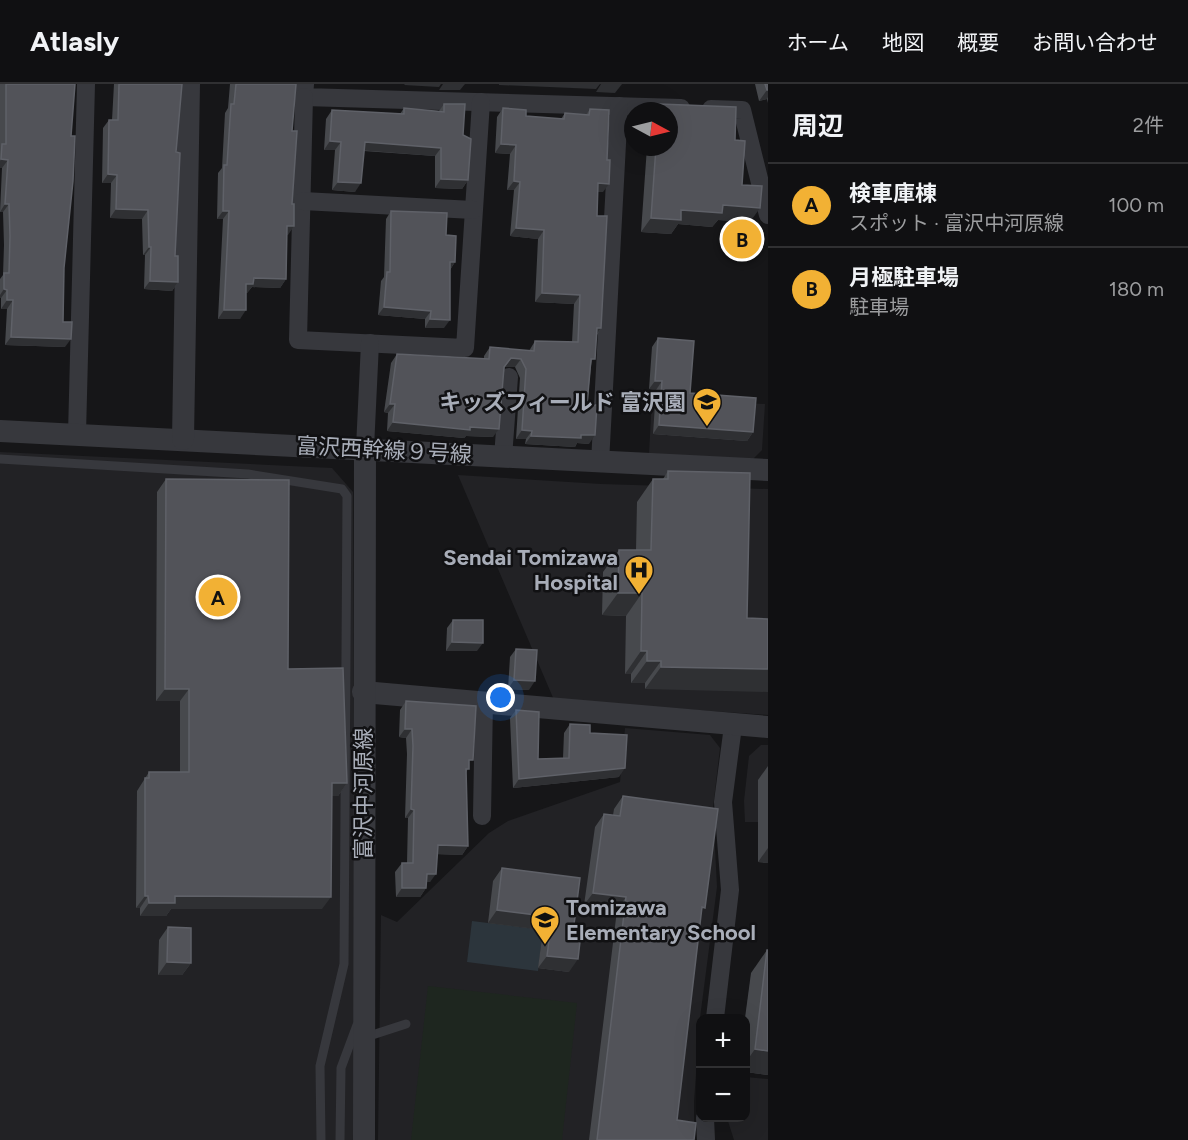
<!DOCTYPE html>
<html lang="ja">
<head>
<meta charset="utf-8">
<style>
  body { margin:0; font-family:Figtree,"Noto Sans JP",sans-serif; background:#19191b; color:#f1f3f6 }
  .controls { position:absolute; right:18px; bottom:18px; display:grid; overflow:hidden; border-radius:12px; box-shadow:0 6px 24px #0002 }
  .controls button { width:54px; height:54px; display:grid; place-items:center; padding:0; border:0; border-bottom:2px solid #303032; background:#101012; color:#f1f3f6; font:30px sans-serif }
  .compass { position:absolute; left:624px; top:18px; width:54px; height:54px; border-radius:50%; background:#101012; box-shadow:0 6px 24px #0002; rotate:97deg }
  .you { position:absolute; left:501px; top:614px; width:21px; height:21px; margin:-15px; border:4px solid #fff; border-radius:50%; background:#1a73e8; box-shadow:0 0 0 9px #1a73e833 }
  .badge { display:grid; place-items:center; width:39px; height:39px; border-radius:50%; background:#f2b134; color:#111; font-size:20px; font-weight:700 }
  .pin { position:absolute; translate:-50% -50%; border:3px solid #fff; box-shadow:0 2px 6px #0006 }
  .list { margin:0; padding:0; list-style:none }
  h2 { display:flex; justify-content:space-between; align-items:center; height:78px; margin:0; padding:0 24px; font-size:26px }
  h2 small { font-size:20px; font-weight:400; color:#9c9d9f }
  .list li { display:grid; grid-template-columns:39px 1fr auto; gap:18px; align-items:center; box-sizing:border-box; height:84px; padding:0 24px; border-top:2px solid #303032 }
  .list b { display:block; font-size:22px; white-space:nowrap }
  .list p { margin:0; font-size:20px; white-space:nowrap; color:#9c9d9f }
  .list em { font-size:20px; font-style:normal; color:#9c9d9f }
  .map { position:relative; flex:none; width:768px; height:1056px; overflow:hidden }
  header { display:flex; align-items:center; gap:36px; box-sizing:border-box; height:84px; padding:0 30px; background:#101012; border-bottom:2px solid #303032 }
  header strong { font-size:28px }
  nav { display:flex; gap:33px; margin-inline-start:auto; font-size:21px }
  main { display:flex }
  aside { flex:1; background:#101012 }
  .map>svg:first-child { display:block }
</style>
</head>
<body>
<header>
<strong>Atlasly</strong>
<nav><a>ホーム</a><a>地図</a><a>概要</a><a>お問い合わせ</a></nav>
</header>
<main>
<div class="map">
<svg width="768" height="1056" viewBox="0 0 768 1056">
  <rect width="100%" height="100%" fill="#161618"/>
  <g fill="#222225">
    <path d="M652 314 765 320 762 366 753 375 649 370Z"/>
    <path d="M0 368 332 384 353 408V1056H0Z"/>
    <path d="M458 391 601 400 768 405V631L554 616Z"/>
    <path d="M625 644 710 651 720 664 713 724 717 803 700 934 694 1018V1056H378L381 831 397 838 489 749 508 737 620 698Z"/>
    <path d="M761 661H768V738H745L744 717 749 672Z"/>
    <path d="M746 993 768 995V1056H734L727 1034H746Z"/>
  </g>
  <path fill="#1e261f" d="M428 902 577 919 562 1056H411Z"/>
  <path fill="#2c353c" d="M472 837 543 846 538 887 467 878Z"/>
  <g fill="none" stroke-linecap="round" stroke-linejoin="round">
    <g stroke="#37383d" stroke-width="9">
      <path d="M0 375 248 390 342 405 347 412 344 880 320 982 321 1056"/>
      <path d="M366 953 406 940"/>
      <path d="M340 1056 341 984 357 941"/>
    </g>
    <g stroke="#37383d" stroke-width="18">
      <path d="M305 0 304 13 681 24"/>
      <path d="M304 13 298 256 465 264 481 18"/>
      <path d="M711 25 742 26 768 131"/>
      <path d="M303 117 473 126"/>
      <path d="M77 350 86 0"/>
      <path d="M365 364 370 259"/>
      <path d="M503 373 509 293"/>
      <path d="M600 379 619 22"/>
      <path d="M482 732 484 618"/>
      <path d="M715 934 730 806 723 718 733 642"/>
      <path d="M705 1034 706 1056"/>
    </g>
    <g stroke="#37383d" stroke-width="22">
      <path d="M0 347 768 386"/>
      <path d="M183 355 189 0"/>
      <path d="M363 608 768 643"/>
      <path d="M364 1056 365 364"/>
    </g>
  </g>
  <g fill="#47494d">
    <path d="M0 0H75L71 52 64 184 63 238 65 263 5 261 7 225H1V214H0V195L3 191 4 161 3 128H0L2 84H0Z"/>
    <path d="M114 0H182L176 68 175 172 178 198 172 207 144 205 145 171H143L142 135 110 134 111 99H102L103 44 109 36H112Z"/>
    <path d="M230 0H296L292 47V120L294 142 287 151 286 195 280 204 252 203 247 209H246L240 235H218L223 135H217L218 89 222 84 225 29 228 24Z"/>
    <path d="M755 0H768V19L767 15 759 17Z"/>
    <path d="M444 20 463 51 468 96 462 105 435 104V72L364 67 355 108 332 106 335 66H324L326 35 332 26 400 30 404 24 439 27Z"/>
    <path d="M659 20 735 56 742 101 750 138 718 136 712 143 678 140 671 150 641 148 647 63H669V27H655Z"/>
    <path d="M503 24 526 32 561 35 565 29 586 31 590 25 603 108H598L597 132 601 244 597 251 591 282 587 321 589 360 577 359 575 363 525 360 526 355H516L520 294 515 283H505L493 353 466 352 464 354 387 347 388 329 384 328 391 279 397 270 484 275V272L490 263 529 267 535 257 572 258 574 220 535 218 538 155 510 152 514 106H507L510 70 495 69 497 33Z"/>
    <path d="M391 127 446 151 455 178 450 186 444 244H425V235L378 231 381 197 384 193 386 135Z"/>
    <path d="M658 254 690 309 753 348 747 357 653 350 656 306 649 305 652 263Z"/>
    <path d="M668 387 747 534 645 605V599H631V590H625L626 532 602 531 603 488 619 466H636L637 418 653 395H663Z"/>
    <path d="M166 395 288 585 347 699 338 712H332L322 825H171L166 832H140V824H136L137 707 149 688H180V617H156L157 408Z"/>
    <path d="M453 536 477 567H446L447 544Z"/>
    <path d="M516 565 529 606 508 605 510 573Z"/>
    <path d="M406 617 469 682 466 689 468 762 462 771 437 770 430 798H426V804L420 813H396L395 788 402 779H407L408 734H405L407 670 406 654 399 653 400 626Z"/>
    <path d="M516 626 538 675 563 674 564 649 570 640 590 649 619 693 513 704 510 634Z"/>
    <path d="M768 682V779L758 778V696Z"/>
    <path d="M623 712 701 829 677 1036 694 1056H589L617 826 584 821 595 743 604 730 613 731 614 725Z"/>
    <path d="M502 784 580 794 569 888 538 884 543 846 488 839 493 797Z"/>
    <path d="M168 843 191 879 182 891H158L159 856Z"/>
    <path d="M767 866H768V991L746 988 745 934 751 889Z"/>
  </g>
  <g fill="#2f3033">
    <path d="M405 0H441L439 3 404 1Z"/>
    <path d="M443 0H465L460 6H439Z"/>
    <path d="M499 0H600L596 5 499 1Z"/>
    <path d="M601 0H622L615 9 596 8Z"/>
    <path d="M767 6H768V13L767 15 759 17Z"/>
    <path d="M330 57 341 58 335 66H324Z"/>
    <path d="M365 58 441 64 435 72 358 66Z"/>
    <path d="M501 60 516 61 510 70 495 69Z"/>
    <path d="M1 75 8 76 2 84H0V77Z"/>
    <path d="M108 90 117 91 111 99H102Z"/>
    <path d="M441 95 468 96 462 105 435 104Z"/>
    <path d="M514 97 520 98 514 106H507Z"/>
    <path d="M338 98 361 99 355 108 332 106Z"/>
    <path d="M598 99 609 100 603 108H592Z"/>
    <path d="M5 120H9L3 128H0Z"/>
    <path d="M723 121 760 124 750 138 718 136 712 143 678 140 671 150 641 148 651 134 681 126Z"/>
    <path d="M116 125 148 126 142 135 110 134Z"/>
    <path d="M223 127H229L223 135H217Z"/>
    <path d="M287 142H294L288 151H281Z"/>
    <path d="M516 144 544 146 538 155 510 152Z"/>
    <path d="M149 163H151L145 171H143Z"/>
    <path d="M450 178H455L449 187Z"/>
    <path d="M254 194 286 195 280 204 252 203 247 209 240 208 246 200Z"/>
    <path d="M150 197 178 198 172 207 144 205Z"/>
    <path d="M4 205 7 206 1 214H0V211Z"/>
    <path d="M542 209 580 211 574 220 535 218Z"/>
    <path d="M7 216H13L7 225H1Z"/>
    <path d="M384 223 431 227 425 235 378 231Z"/>
    <path d="M224 226H246L240 235H218Z"/>
    <path d="M430 235 450 236 444 244H425Z"/>
    <path d="M597 244H601L595 253Z"/>
    <path d="M11 253 71 255 65 263 5 261Z"/>
    <path d="M511 274 521 275 515 283H505Z"/>
    <path d="M655 297H662L656 306 649 305Z"/>
    <path d="M390 320H395L388 329 384 328Z"/>
    <path d="M393 338 499 345 493 353 466 352 464 354 387 347Z"/>
    <path d="M659 341 753 348 747 357 653 350Z"/>
    <path d="M522 346 532 347 526 355H516Z"/>
    <path d="M581 351H595L589 360 577 359 575 363 525 360 531 352Z"/>
    <path d="M618 509H642L626 532 602 531Z"/>
    <path d="M452 558 483 559 477 567H446Z"/>
    <path d="M641 567H647L631 590H625Z"/>
    <path d="M647 577H661L645 599H631Z"/>
    <path d="M661 583 768 585V608L645 605Z"/>
    <path d="M514 596 535 597 529 606 508 605Z"/>
    <path d="M165 605H189L180 617H156Z"/>
    <path d="M405 645H412L406 654 399 653Z"/>
    <path d="M625 684 619 693 513 704 519 695Z"/>
    <path d="M332 699H347L338 712H323Z"/>
    <path d="M411 725 414 726 408 734H405Z"/>
    <path d="M438 761 468 762 462 771 432 770Z"/>
    <path d="M768 764V779L758 778Z"/>
    <path d="M427 790H436L430 798H421Z"/>
    <path d="M402 804H426L420 813H396Z"/>
    <path d="M593 809 626 813 617 826 584 821Z"/>
    <path d="M145 812H148L140 824H136Z"/>
    <path d="M175 812 331 813 322 825H171L166 832H140L149 819Z"/>
    <path d="M497 826 552 833 543 846 488 839Z"/>
    <path d="M547 872 578 875 569 888 538 884Z"/>
    <path d="M167 878 191 879 182 891H158Z"/>
    <path d="M755 965 768 967V991L746 988V978Z"/>
  </g>
  <g fill="#525359" stroke="#5f6168" stroke-width="1.5">
    <path d="M6 0H75L71 52H75L73 97 64 184 63 238H72L71 255 11 253 13 216H7V206L4 205V189H9L10 152 9 120H5L8 76 1 75 2 60H6Z"/>
    <path d="M119 0H182L176 68 180 69 175 172H178V198L150 197 151 163H149L148 126 116 125 117 91 108 90 109 36H118Z"/>
    <path d="M236 0H296L292 47H297L292 120H294V142H287L286 195 254 194 253 200H246V226H224L229 127H223L224 81H227L231 20H234Z"/>
    <path d="M765 0H768V6H767Z"/>
    <path d="M444 20H465L463 51 471 55 468 96 441 95V64L365 58 361 99 338 98 341 58 330 57 332 26 404 30V24L444 28Z"/>
    <path d="M659 20 736 23 735 56 745 57 742 101 762 102 760 124 723 121 722 129 681 126V136L651 134 656 63H669V27H659Z"/>
    <path d="M503 24 526 26V32L564 35 565 29 589 31 590 25 609 26 607 76H610L609 100 598 99 597 132H607L601 244H597L595 275H591L587 321H597L595 351H581V354L531 352 532 347 522 346 526 285 521 275 511 274 504 283 499 345 470 343V346L393 338 395 320H390L397 270 489 275 490 263 534 267 535 257 578 258 580 211 542 209 544 146 516 144 520 98 514 97 516 61 501 60Z"/>
    <path d="M391 127 447 129 446 151 456 152 455 178H450V236L430 235 431 227 384 223 387 188H390Z"/>
    <path d="M658 254 694 257 690 309 756 314 753 348 659 341 662 297H655Z"/>
    <path d="M668 387 750 389 747 534 768 535V585L661 583V577H647V567H641L642 509H618L619 466H651L653 395H668Z"/>
    <path d="M166 395 289 396 288 585 343 584 347 699H332L331 813 175 812V819H149L148 812H145V694H149V688H189V605H165Z"/>
    <path d="M453 536H483V559L452 558Z"/>
    <path d="M516 565 537 566 535 597 514 596Z"/>
    <path d="M406 617 476 622 473 676H469V685H466L468 762 438 761 436 790H427L426 804H402V779H413L414 726 411 725 413 662 412 645H405Z"/>
    <path d="M516 626 539 628 538 675 569 674 570 640 590 641V649L627 651 625 684 519 695Z"/>
    <path d="M623 712 718 725 705 824 702 823 677 1036 696 1039 694 1056H597L626 813 593 809 604 730 620 732Z"/>
    <path d="M502 784 580 794 573 848 581 849 578 875 547 872 552 833 497 826Z"/>
    <path d="M168 843 191 844V879L167 878Z"/>
    <path d="M767 866H768V967L755 965Z"/>
  </g>
  <defs>
    <g id="school-pin" transform="scale(1.5)"><path d="M0 17L-7.5 6A9.5 9.5 0 1 1 7.5 6Z" fill="#f2b134" stroke="#111113"/><path d="M0-5L7-2L0 1L-7-2ZM-4 1L0 2.5L4 1V4Q0 6-4 4Z" fill="#111"/></g>
    <g id="hospital-pin" transform="scale(1.5)"><path d="M0 17L-7.5 6A9.5 9.5 0 1 1 7.5 6Z" fill="#f2b134" stroke="#111113"/><path d="M-5-5h3v3.5h4V-5h3V5h-3V1.5h-4V5h-3Z" fill="#111"/></g>
  </defs>
  <g fill-rule="evenodd">
    <use href="#school-pin" x="707" y="318"/>
    <use href="#hospital-pin" x="639" y="486"/>
    <use href="#school-pin" x="545" y="836"/>
  </g>
  <g text-anchor="middle" dominant-baseline="central" stroke-width="5" stroke-linejoin="round" paint-order="stroke">
    <g font-size="22" font-weight="bold" fill="#a8adb8" stroke="#111113" text-anchor="end">
      <text x="686" y="318">キッズフィールド 富沢園</text>
      <text x="618" y="473">Sendai Tomizawa<tspan x="618" dy="25">Hospital</tspan></text>
      <text x="566" y="823" text-anchor="start">Tomizawa<tspan x="566" dy="25">Elementary School</tspan></text>
    </g>
    <g font-size="22" fill="#a8adb8" stroke="#111113">
      <text transform="translate(384 366) rotate(3)">富沢西幹線９号線</text>
      <text transform="translate(363 710) rotate(-90)">富沢中河原線</text>
    </g>
  </g>
</svg>
<div class="controls">
<button>+</button>
<button>−</button>
</div>
<svg class="compass" viewBox="-18 -18 36 36"><path d="M0-13l5 13h-10z" fill="#e53935"/><path d="M0 13l5-13h-10z" fill="#9c9d9f"/></svg>
<div class="you"></div>
<div class="pin badge" style="left:218px;top:513px">A</div>
<div class="pin badge" style="left:742px;top:155px">B</div>
</div>
<aside>
<h2>周辺<small>2件</small></h2>
<ul class="list">
<li><span class="badge">A</span><div><b>検車庫棟</b><p>スポット · 富沢中河原線</p></div><em>100 m</em></li>
<li><span class="badge">B</span><div><b>月極駐車場</b><p>駐車場</p></div><em>180 m</em></li>
</ul>
</aside>
</main>
</body>
</html>
